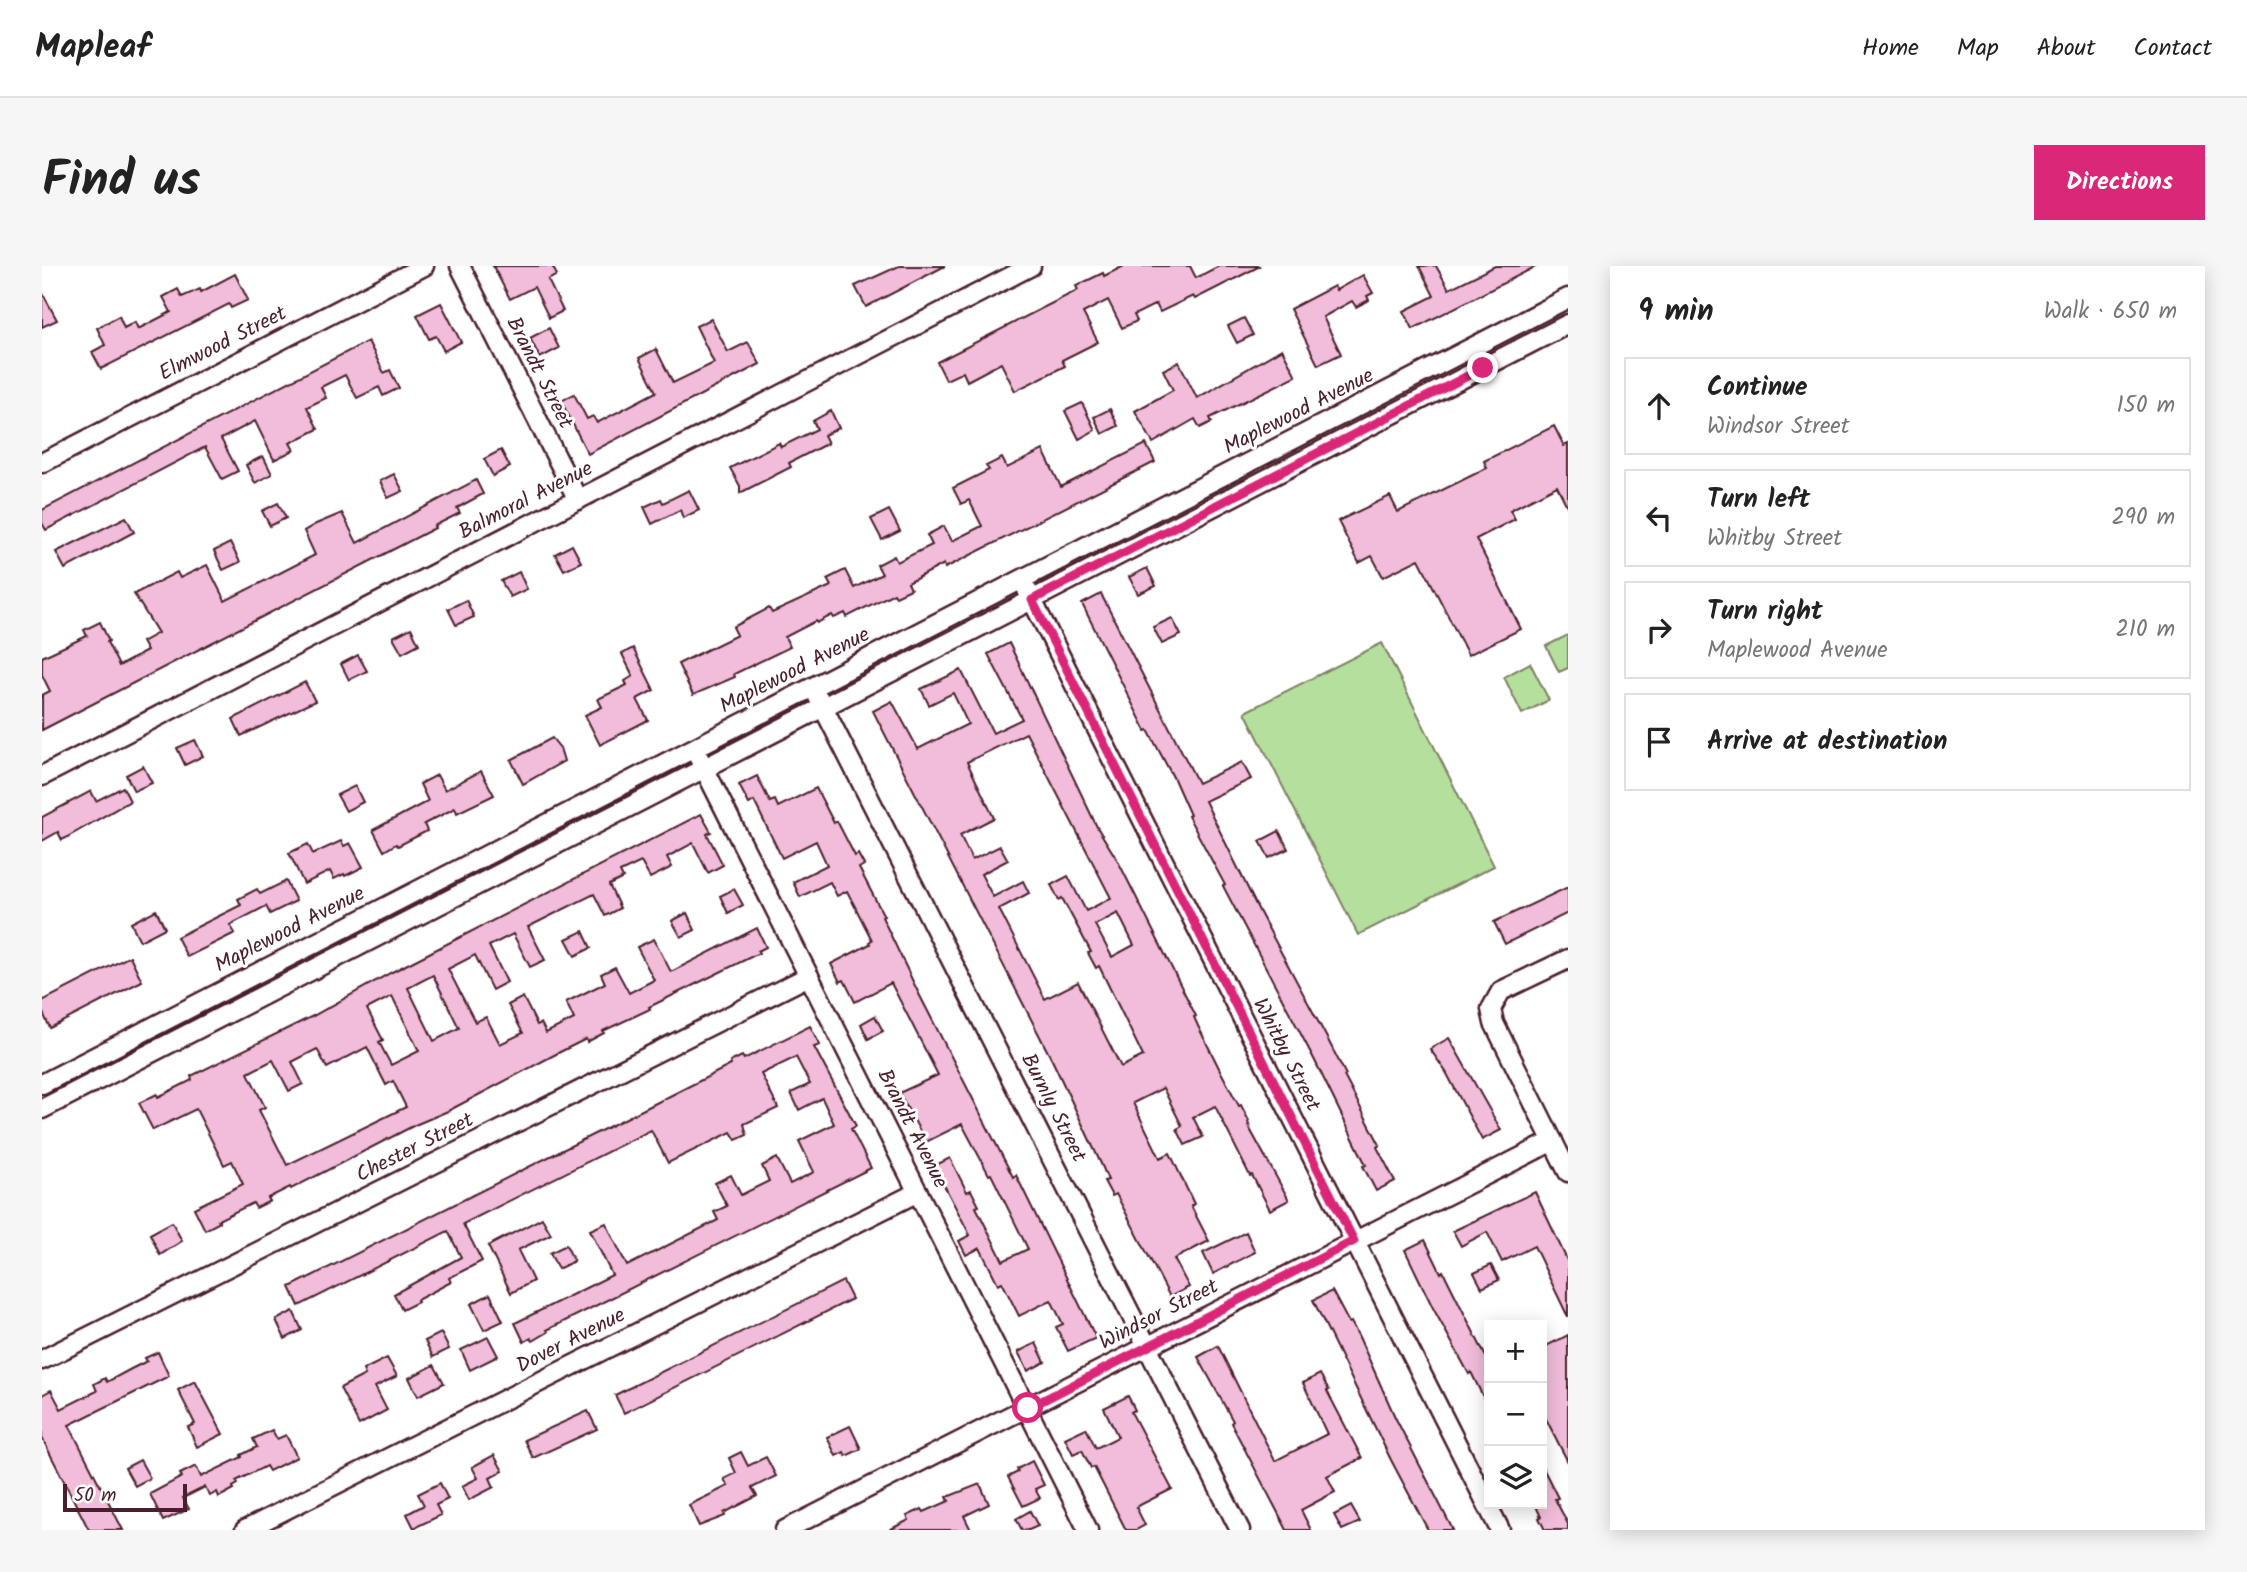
<!DOCTYPE html>
<html lang="en">
<head>
<meta charset="utf-8">
<style>
  body { margin:0; font-family:Kalam,sans-serif; background:#f6f6f6; color:#222 }
  .controls { position:absolute; right:21px; bottom:21px; display:grid; overflow:hidden; border-radius:0px; box-shadow:0 4px 18px #0003 }
  .controls button { width:63px; height:63px; display:grid; place-items:center; padding:0; border:0; border-bottom:2px solid #e0e0e0; background:#fff; color:#222; font:35px sans-serif }
  .scale { position:absolute; left:21px; bottom:18px; width:124px; box-sizing:border-box; padding-left:7px; border:4px solid #4a1f2b; border-top:0; font-size:19px; line-height:24px; white-space:nowrap; color:#4a1f2b; -webkit-text-stroke:5px #fff; paint-order:stroke }
  .stop { position:absolute; width:21px; height:21px; margin:-16px; border:5px solid #db2777; border-radius:50%; background:#fff }
  .stop.end { background:#db2777; border-color:#fff; box-shadow:0 2px 7px #0008 }
  .list { margin:0; padding:0; list-style:none }
  h2 { display:flex; justify-content:space-between; align-items:center; height:91px; margin:0; padding:0 28px; font-size:30px }
  h2 small { font-size:23px; font-weight:400; color:#767676 }
  .list li { display:grid; grid-template-columns:46px 1fr auto; gap:21px; align-items:center; box-sizing:border-box; height:98px; margin:0 14px 14px; padding:0 14px; border:2px solid #e0e0e0; border-radius:0px }
  .list b { display:block; font-size:26px; white-space:nowrap }
  .list p { margin:0; font-size:23px; white-space:nowrap; color:#767676 }
  .list em { font-size:23px; font-style:normal; color:#767676 }
  .icon { flex:none; width:38px; height:38px; fill:none; stroke:currentColor; stroke-width:2; stroke-linecap:round; stroke-linejoin:round }
  .map { position:relative; flex:none; width:1526px; height:1264px; overflow:hidden; border-radius:0px }
  header { display:flex; align-items:center; gap:42px; box-sizing:border-box; height:98px; padding:0 35px; background:#fff; border-bottom:2px solid #e0e0e0 }
  header strong { font-size:33px }
  nav { display:flex; gap:38px; margin-inline-start:auto; font-size:24px }
  .intro { display:flex; align-items:center; justify-content:space-between; box-sizing:border-box; height:168px; padding:0 42px }
  h1 { margin:0; font-size:49px }
  .button { padding:18px 32px; border-radius:0px; background:#db2777; color:#fff; font-size:24px; font-weight:700 }
  main { display:flex; gap:42px; padding:0 42px }
  aside { flex:1; background:#fff; border-radius:0px; box-shadow:0 4px 18px #0003 }
  .map>svg:first-child { display:block }
</style>
</head>
<body>
<header>
<strong>Mapleaf</strong>
<nav><a>Home</a><a>Map</a><a>About</a><a>Contact</a></nav>
</header>
<div class="intro"><h1>Find us</h1><a class="button">Directions</a></div>
<main>
<div class="map">
<svg width="1526" height="1264" viewBox="0 0 1526 1264">
  <rect width="100%" height="100%" fill="#fff"/>
  <filter id="ink" filterUnits="userSpaceOnUse"><feTurbulence type="fractalNoise" baseFrequency=".0143" numOctaves="2"/><feDisplacementMap in="SourceGraphic" scale="14" xChannelSelector="R" yChannelSelector="G"/><feConvolveMatrix kernelMatrix="1 2 1 2 8 2 1 2 1" color-interpolation-filters="sRGB"/></filter>
  <g filter="url(#ink)">
    <g fill="#b4df9d" stroke="#7f7f64" stroke-width="2">
      <path d="M1526 369V402L1517 406 1504 380Z"/>
      <path d="M1340 377 1452 600 1316 669 1203 446Z"/>
      <path d="M1488 397 1507 434 1480 448 1462 411Z"/>
    </g>
    <g fill="#f1bdda" stroke="#4a1f2b" stroke-width="2" fill-rule="evenodd">
      <path d="M451 0H510L515 9 506 14 521 45 507 52 492 21 468 33Z"/>
      <path d="M857 0H903L824 41 813 20Z"/>
      <path d="M1082 0H1148L1154 12 1177 0H1218L1153 33 1151 30 1118 46 1114 38 1092 49 1095 55 1080 62 1066 34 1041 47 1056 76 1020 94 1023 100 973 125 959 97 925 115 921 106 904 114 895 96 1036 24 1034 20 1061 7 1062 10Z"/>
      <path d="M1377 0H1394L1407 23 1453 0H1495L1371 63 1362 45 1392 30Z"/>
      <path d="M193 8 206 34 189 42 187 38 59 103 50 86 63 79 55 62 77 50 82 62 93 56 96 63 129 46 121 31 136 23 140 31 158 23 159 26Z"/>
      <path d="M1321 9 1331 27 1325 30 1327 34 1314 41 1310 35 1281 51 1299 88 1276 99 1248 43 1292 20 1294 24Z"/>
      <path d="M0 26 15 54 0 61Z"/>
      <path d="M399 37 419 76 402 85 394 70 387 73 375 49Z"/>
      <path d="M1202 52 1211 69 1195 77 1186 60Z"/>
      <path d="M669 53 686 86 706 76 718 98 546 188 519 135 532 128 545 153 551 150 555 157 614 126 597 92 614 83 631 117 672 97 654 60Z"/>
      <path d="M507 62 517 82 498 92 488 72Z"/>
      <path d="M326 75 342 107 348 104 357 122 341 130 337 121 315 132 303 109 279 121 284 132 265 141 276 163 248 177 252 184 232 194 213 155 179 173 196 205 180 213 163 181 4 264 0 257V244Z"/>
      <path d="M1240 83 1254 110 1168 152 1170 156 1158 162 1153 153 1111 177 1093 145 1131 124 1121 104 1137 96 1155 132Z"/>
      <path d="M1040 137 1053 164 1037 173 1023 145Z"/>
      <path d="M1068 143 1076 160 1060 168 1052 151Z"/>
      <path d="M789 145 797 162 782 169 786 177 747 197 749 201 698 227V220L688 202 737 177 739 181 775 163 771 155Z"/>
      <path d="M1512 160 1522 180 1526 178V242L1515 220 1468 244 1473 253 1434 273 1479 363 1426 389 1377 293 1341 311 1330 290 1317 297 1296 255 1348 230 1356 246 1445 202 1442 195Z"/>
      <path d="M1104 178 1113 196 903 302 902 298 866 317 869 323 854 330 852 327 805 351 803 347 792 352 790 349 775 357 774 355 743 371 748 381 692 408 693 411 651 429 636 398 695 369 691 361 727 342 730 347 789 320 785 313 803 304 812 322 840 308 835 299 852 290 855 296 890 279 885 269 902 260 910 275 940 260 927 234 919 238 911 222 947 204 944 200 960 192 965 202 1001 184 1019 221Z"/>
      <path d="M459 184 468 201 451 210 442 193Z"/>
      <path d="M221 190 230 208 213 217 204 199Z"/>
      <path d="M352 208 361 225 346 232 338 215Z"/>
      <path d="M434 214 441 228 415 242 418 247 392 260 393 262 0 464V429L8 425 0 409V391L45 370 42 364 58 356 67 375 65 376 77 400 105 385 100 376 116 367 92 328 135 306 138 312 165 299 183 335 273 289 262 265 274 258 300 247 315 277Z"/>
      <path d="M647 224 657 244 641 252 638 244 610 258 602 241 619 233 621 237Z"/>
      <path d="M236 237 244 252 228 260 220 245Z"/>
      <path d="M847 244 858 265 840 274 829 253Z"/>
      <path d="M84 251 92 266 23 303 14 286Z"/>
      <path d="M188 277 198 296 181 304 172 285Z"/>
      <path d="M530 279 539 296 522 304 513 288Z"/>
      <path d="M1105 302 1114 320 1096 328 1087 311Z"/>
      <path d="M477 306 485 323 468 331 459 315Z"/>
      <path d="M1059 328 1156 517 1200 496 1209 513 1163 535 1217 645 1286 774 1304 809 1302 810 1338 879 1335 881 1353 915 1334 925 1321 900 1324 899 1272 793 1181 620 1183 619 1146 550 1148 549 1132 513 1106 464 1104 465 1040 338Z"/>
      <path d="M424 334 432 351 414 359 406 343Z"/>
      <path d="M1130 352 1139 369 1120 378 1111 361Z"/>
      <path d="M369 362 377 378 360 387 351 371Z"/>
      <path d="M967 377 1055 561 1076 595 1154 750 1152 751 1156 760 1179 806 1197 840 1199 839 1207 855 1206 856 1209 865 1247 934 1228 944 1210 909 1208 910 1173 840 1151 851 1161 871 1143 879 1135 863 1140 860 1121 822 1091 837 1118 892 1128 887 1152 938 1149 940 1167 975 1132 993 1147 1021 1128 1031 1074 928 1070 930 1062 915 1066 914 1061 902 1011 796 831 445 850 435 876 483 926 458 911 427 887 439 879 423 919 404 951 467 980 453 946 388ZM984 467 1069 632 1044 645 1026 610 1009 619 1017 634 1020 632 1049 686 1046 687 1054 702 1057 700 1101 790 1079 801 1036 716 1003 733 957 643 987 627 981 615 951 631 939 608 966 594 958 580 930 594 918 569 952 552 925 496ZM1076 647 1092 679 1070 691 1053 659Z"/>
      <path d="M591 382 612 424 595 433 606 454 558 479 543 449 560 441 556 433 585 419 583 415 591 410 580 388Z"/>
      <path d="M316 389 325 405 307 414 299 398Z"/>
      <path d="M263 416 273 435 199 470 191 453Z"/>
      <path d="M510 472 518 482 522 495 481 518 469 494Z"/>
      <path d="M153 474 161 490 143 499 135 482Z"/>
      <path d="M101 500 110 517 92 525 84 509Z"/>
      <path d="M439 505 452 529 415 547 413 542 382 558 385 565 356 580 354 578 342 585 331 564 386 535 378 518 395 509 403 524Z"/>
      <path d="M715 510 728 536 733 534 736 541 774 522 792 557 795 555 813 590 816 588 822 599 817 602 842 650 840 651 876 726 971 911 974 909 1054 1072 1026 1085 1014 1061 1021 1058 1009 1034 977 1050 960 1016 956 1018 938 982 924 989 917 975 928 969 892 900 908 892 925 926 929 924 937 940 934 941 961 995 986 983 949 908 947 909 920 858 884 876 857 827 896 809 849 717 813 736 802 714 798 716 789 698 828 678 827 676 830 674 805 625 795 630 788 616 758 631 751 616 785 599 774 575 740 592 712 535 707 538 697 519Z"/>
      <path d="M313 520 321 536 304 545 295 529Z"/>
      <path d="M81 521 88 535 20 574 16 566 0 575V551L49 525 54 535Z"/>
      <path d="M659 548 669 566 665 568 681 599 666 607 651 577 625 591 630 601 608 612 599 596 578 606 581 612 567 619 578 642 563 650 552 628 486 661 503 694 488 701 471 668 447 680 465 716 450 724 433 689 406 703 433 756 444 751 458 778 481 767 466 739 481 731 495 759 499 757 504 767 532 753 524 736 563 717 559 708 573 701 587 727 612 714 595 681 612 673 629 706 715 662 724 681 716 685 717 687 607 741 608 743 561 765 562 767 545 776 544 773 516 787 406 845 373 859 249 923 248 921 226 932 228 935 214 942 211 937 176 954 178 956 163 964 152 942 201 918 190 895 182 899 154 843 111 864 97 837 115 828 116 831 150 814 149 810 271 750 350 706ZM391 709 417 762 392 775 366 722ZM350 730 377 785 349 799 337 776 341 774 325 743ZM325 781 344 819 351 815 364 841 245 899 217 844 223 841 206 807 231 794 247 825 261 818 250 796 275 783 285 802Z"/>
      <path d="M1237 565 1246 583 1227 592 1218 575Z"/>
      <path d="M299 575 302 580 308 577 321 601 303 610 302 608 292 613 288 605 262 618 247 587 266 578 271 588Z"/>
      <path d="M244 615 254 635 228 648 224 640 188 659 193 667 145 691 135 671 199 639 196 633 215 623 218 628Z"/>
      <path d="M1526 621V647L1463 678 1452 656Z"/>
      <path d="M692 623 701 639 686 647 678 630Z"/>
      <path d="M114 644 123 662 98 675 89 657Z"/>
      <path d="M645 647 653 664 639 671 630 655Z"/>
      <path d="M541 665 549 682 533 690 524 673Z"/>
      <path d="M88 690 100 715 8 762 0 745V735Z"/>
      <path d="M833 750 841 765 826 773 819 758Z"/>
      <path d="M768 760 778 779 772 781 814 860 809 863 829 902 505 1064 506 1066 491 1075 489 1072 482 1076 473 1057 570 1009 548 964 564 957 585 1000 676 954 672 946 685 940 673 917 689 909 699 929 727 915 720 900 735 892 748 918 772 906 757 875 792 858 780 832 757 844 749 827 768 818 754 791 719 808 736 842 702 858 705 869 694 874 689 866 626 897 609 864 421 958 440 995 407 1012 409 1016 375 1034 376 1036 360 1044 352 1028 419 991 406 965 257 1040 248 1021 614 837 689 799 688 796 700 790 702 793Z"/>
      <path d="M1407 772 1459 864 1440 874 1404 806 1388 783Z"/>
      <path d="M1493 926 1526 996V1051L1492 980 1460 996 1445 966 1419 980 1411 965Z"/>
      <path d="M500 952 509 968 476 984 491 1015 469 1027 446 980Z"/>
      <path d="M130 956 140 975 118 989 108 968Z"/>
      <path d="M1204 966 1213 986 1171 1008 1161 987Z"/>
      <path d="M1383 974 1399 1007 1401 1005 1447 1097V1143L1429 1106 1427 1108 1391 1042 1363 984Z"/>
      <path d="M524 979 532 995 516 1003 508 987Z"/>
      <path d="M1449 999 1457 1014 1440 1022 1432 1007Z"/>
      <path d="M801 1015 810 1033 582 1147 573 1129Z"/>
      <path d="M1290 1025 1307 1057 1309 1056 1317 1071 1353 1151 1411 1264H1386L1349 1194 1271 1034Z"/>
      <path d="M448 1028 461 1055 442 1064 429 1038Z"/>
      <path d="M251 1045 260 1064 243 1073 234 1054Z"/>
      <path d="M399 1067 407 1083 391 1091 383 1075Z"/>
      <path d="M1526 1069V1196L1500 1145V1082Z"/>
      <path d="M446 1071 456 1090 428 1104 419 1084Z"/>
      <path d="M994 1077 1003 1096 986 1105 976 1086Z"/>
      <path d="M1176 1080 1233 1195 1285 1168 1261 1117 1278 1108 1287 1124 1285 1125 1320 1192 1285 1210 1293 1226 1259 1244 1269 1264H1245L1189 1157 1191 1155 1156 1091Z"/>
      <path d="M116 1086 127 1110 27 1159 81 1264H47L0 1172V1129L9 1124 19 1143 55 1125 52 1118 63 1112 65 1116 89 1103 105 1095 103 1092Z"/>
      <path d="M345 1092 355 1110 333 1121 345 1144 317 1159 298 1122 323 1109 321 1104Z"/>
      <path d="M392 1099 402 1117 376 1130 367 1112Z"/>
      <path d="M153 1115 181 1168 155 1181 146 1161 153 1158 136 1124Z"/>
      <path d="M1086 1130 1093 1144 1089 1146 1130 1223 1094 1241 1103 1259 1094 1264H1084L1052 1201 1049 1202 1040 1184 1031 1188 1023 1172 1044 1162 1054 1182 1076 1171 1062 1142Z"/>
      <path d="M546 1145 555 1163 491 1192 482 1174Z"/>
      <path d="M808 1160 819 1183 804 1190 802 1186 794 1190 785 1171Z"/>
      <path d="M230 1164 235 1173 244 1169 255 1191 227 1205 224 1200 194 1215 196 1218 191 1221 192 1223 177 1231 175 1226 168 1230 163 1221 141 1232 147 1243 121 1255 108 1228 140 1211 138 1208 154 1200 159 1211 200 1191 199 1189 215 1181 211 1173Z"/>
      <path d="M699 1186 706 1200 724 1191 734 1210 710 1222 715 1230 682 1247 683 1250 657 1260 647 1239 686 1220 682 1213 694 1207 687 1192Z"/>
      <path d="M452 1189 461 1205 448 1212 452 1221 427 1234 420 1220 436 1212 430 1201Z"/>
      <path d="M98 1194 108 1212 93 1220 83 1202Z"/>
      <path d="M990 1195 1002 1219 993 1223 998 1232 981 1240 966 1211 976 1206 975 1203Z"/>
      <path d="M1500 1200 1516 1232 1513 1233 1526 1258V1264H1503L1497 1252 1499 1251 1493 1238H1500Z"/>
      <path d="M398 1217 406 1233 394 1239 399 1249 372 1262 365 1248 382 1239 376 1228Z"/>
      <path d="M938 1218 947 1238 922 1250 929 1264H847L867 1254 865 1250 880 1243 882 1246 907 1235 905 1231Z"/>
      <path d="M1309 1240 1318 1256 1300 1264 1292 1249Z"/>
      <path d="M988 1245 996 1260 987 1264H980L974 1253Z"/>
    </g>
    <g fill="none" stroke-linecap="round" stroke-linejoin="round">
      <g stroke="#4a1f2b" stroke-width="23">
        <g id="minor">
          <path d="M418 0 536 234"/>
          <path d="M0 197 382 0"/>
          <path d="M985 324 1458 1264"/>
          <path d="M776 431 1198 1264"/>
          <path d="M657 492 1046 1264"/>
          <path d="M0 510 989 0"/>
          <path d="M1526 693 1459 725 1449 743 1452 757 1526 906"/>
          <path d="M0 818 1526 32"/>
          <path d="M0 843 1526 58"/>
          <path d="M0 1094 767 710"/>
          <path d="M203 1264 876 926"/>
          <path d="M743 1264 1511 875"/>
        </g>
      </g>
      <use href="#minor" stroke="#fff" stroke-width="18"/>
    </g>
  </g>
  <g fill="none" stroke-linecap="round" stroke-linejoin="round" filter="url(#ink)">
    <path stroke="#db2777" stroke-width="9" d="M986 1142 1312 975 990 334 1441 102"/>
  </g>
  <g text-anchor="middle" dominant-baseline="central" stroke-width="6" stroke-linejoin="round" paint-order="stroke">
    <g font-size="21" fill="#4a1f2b" stroke="#fff">
      <text transform="translate(181 78) rotate(-27)">Elmwood Street</text>
      <text transform="translate(497 107) rotate(63)">Brandt Street</text>
      <text transform="translate(1257 146) rotate(-27)">Maplewood Avenue</text>
      <text transform="translate(484 235) rotate(-27)">Balmoral Avenue</text>
      <text transform="translate(753 405) rotate(-27)">Maplewood Avenue</text>
      <text transform="translate(248 664) rotate(-27)">Maplewood Avenue</text>
      <text transform="translate(1244 789) rotate(63)">Whitby Street</text>
      <text transform="translate(1011 842) rotate(63)">Burnly Street</text>
      <text transform="translate(870 863) rotate(63)">Brandt Avenue</text>
      <text transform="translate(373 882) rotate(-27)">Chester Street</text>
      <text transform="translate(1117 1049) rotate(-27)">Windsor Street</text>
      <text transform="translate(529 1075) rotate(-27)">Dover Avenue</text>
    </g>
  </g>
</svg>
<div class="controls">
<button>+</button>
<button>−</button>
<button><svg class="icon" aria-label="layers" viewBox="0 0 24 24"><path d="M12 4l9 5-9 5-9-5zM3 14l9 5 9-5"/></svg></button>
</div>
<div class="scale">50 m</div>
<div class="stop" style="left:986px;top:1142px"></div>
<div class="stop end" style="left:1441px;top:102px"></div>
</div>
<aside>
<h2>9 min<small>Walk · 650 m</small></h2>
<ul class="list">
<li><svg class="icon" aria-label="ahead" viewBox="0 0 24 24"><path d="M12 20V5M6 11l6-6 6 6"/></svg><div><b>Continue</b><p>Windsor Street</p></div><em>150 m</em></li>
<li><svg class="icon" aria-label="left" viewBox="0 0 24 24"><path d="M17 20v-9H6M10 6l-5 5 5 5"/></svg><div><b>Turn left</b><p>Whitby Street</p></div><em>290 m</em></li>
<li><svg class="icon" aria-label="right" viewBox="0 0 24 24"><path d="M7 20v-9h11M14 6l5 5-5 5"/></svg><div><b>Turn right</b><p>Maplewood Avenue</p></div><em>210 m</em></li>
<li><svg class="icon" aria-label="arrive" viewBox="0 0 24 24"><path d="M6 21V4h12l-3 4 3 4H6"/></svg><div><b>Arrive at destination</b></div></li>
</ul>
</aside>
</main>
</body>
</html>
